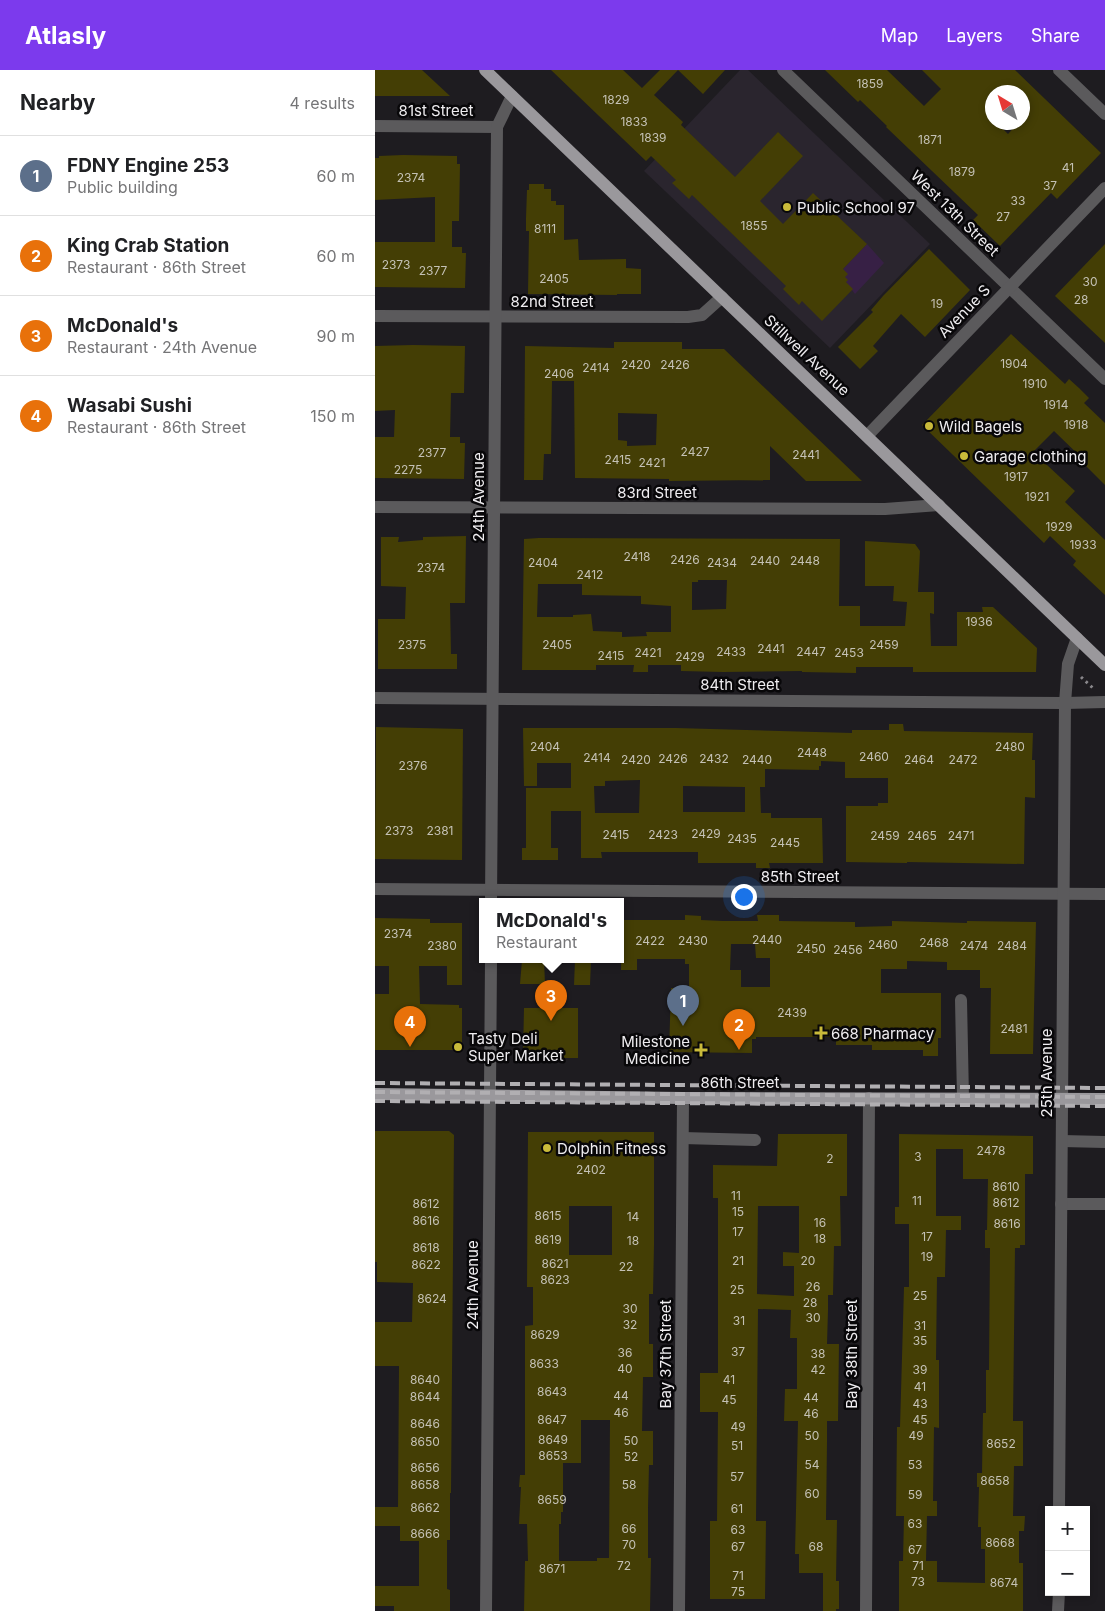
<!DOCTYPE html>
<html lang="en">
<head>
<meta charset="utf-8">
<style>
  body { margin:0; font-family:Inter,sans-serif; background:#f2f2f2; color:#202124 }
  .controls { position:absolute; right:15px; bottom:15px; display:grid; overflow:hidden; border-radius:0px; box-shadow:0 2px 8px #0003 }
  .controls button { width:45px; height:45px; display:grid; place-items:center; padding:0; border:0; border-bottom:1px solid #e0e0e0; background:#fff; color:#202124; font:25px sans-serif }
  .compass { position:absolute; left:610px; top:15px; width:45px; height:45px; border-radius:50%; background:#fff; box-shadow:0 2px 8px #0003; rotate:322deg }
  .you { position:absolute; left:368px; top:826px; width:18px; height:18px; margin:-12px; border:4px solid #fff; border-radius:50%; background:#1a73e8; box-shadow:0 0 0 8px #1a73e833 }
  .badge { display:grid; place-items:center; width:32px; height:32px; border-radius:50%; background:#7c3aed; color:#fff; font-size:16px; font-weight:700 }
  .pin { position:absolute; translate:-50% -41px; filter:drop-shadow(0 1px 2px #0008) }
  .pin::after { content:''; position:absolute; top:26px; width:18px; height:15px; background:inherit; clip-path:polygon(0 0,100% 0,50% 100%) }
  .popup { position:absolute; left:104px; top:828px; width:145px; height:65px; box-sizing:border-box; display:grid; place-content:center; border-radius:0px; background:#fff; filter:drop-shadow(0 1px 4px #0005); font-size:16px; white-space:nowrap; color:#757577 }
  .popup b { font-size:19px; color:#202124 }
  .popup::after { content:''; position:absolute; left:50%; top:100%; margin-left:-10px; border:10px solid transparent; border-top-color:#fff }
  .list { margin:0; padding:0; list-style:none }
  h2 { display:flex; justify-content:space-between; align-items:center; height:65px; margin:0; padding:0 20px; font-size:21px }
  h2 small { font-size:16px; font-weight:400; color:#757577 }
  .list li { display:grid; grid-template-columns:32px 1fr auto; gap:15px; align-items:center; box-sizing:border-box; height:80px; padding:0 20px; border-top:1px solid #e0e0e0 }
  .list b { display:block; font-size:19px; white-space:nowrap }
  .list p { margin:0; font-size:16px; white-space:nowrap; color:#757577 }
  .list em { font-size:16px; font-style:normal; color:#757577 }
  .map { position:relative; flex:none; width:730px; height:1541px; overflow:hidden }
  header { display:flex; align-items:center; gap:30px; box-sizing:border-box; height:70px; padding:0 25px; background:#7c3aed; color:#fff }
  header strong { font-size:24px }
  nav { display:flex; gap:28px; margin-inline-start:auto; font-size:18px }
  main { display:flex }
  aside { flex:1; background:#fff }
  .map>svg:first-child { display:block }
</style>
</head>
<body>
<header>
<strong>Atlasly</strong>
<nav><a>Map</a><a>Layers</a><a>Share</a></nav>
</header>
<main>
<aside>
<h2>Nearby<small>4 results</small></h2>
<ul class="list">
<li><span class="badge" style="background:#5c6f8a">1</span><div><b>FDNY Engine 253</b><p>Public building</p></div><em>60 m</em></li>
<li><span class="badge" style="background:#e8710a">2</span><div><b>King Crab Station</b><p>Restaurant · 86th Street</p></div><em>60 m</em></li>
<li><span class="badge" style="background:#e8710a">3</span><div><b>McDonald's</b><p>Restaurant · 24th Avenue</p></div><em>90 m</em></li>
<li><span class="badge" style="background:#e8710a">4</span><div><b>Wasabi Sushi</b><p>Restaurant · 86th Street</p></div><em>150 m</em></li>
</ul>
</aside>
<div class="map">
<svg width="730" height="1541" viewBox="0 0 730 1541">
  <rect width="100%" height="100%" fill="#1e1c20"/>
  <path fill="#2a252e" d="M365 0H373L555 174 455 278 269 101Z"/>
  <path fill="#372045" d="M492 174 509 193 480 224 471 212 468 199Z"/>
  <g fill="#443e05" fill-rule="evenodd">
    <path d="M0 0H47L75 26H0Z"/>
    <path d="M176 0H248L267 18 285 0H350L328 24 303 0 279 25 308 52 306 55 360 107 403 62 428 86 385 131 408 154 438 123 492 174 468 199 473 204 470 207 473 210 471 212 478 219 447 251 427 231 424 235 408 219 411 216 317 125 314 129 297 113 301 110 276 86 271 91Z"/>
    <path d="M450 0H512L549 36 566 19 547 0H640L726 83 682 129 676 123 625 176 598 150 603 145 511 57 512 56 485 30 483 32ZM618 22H648V52H644L633 64 621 52H618Z"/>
    <path d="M28 85 82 86V94H85L84 151H77V177H87V183H91L90 218 0 217V172H60V127L0 130V88H4V86Z"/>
    <path d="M154 114H169V119H176V131H181V135H189V170L203 169 204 190 251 189V198L266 199V224H242V225L153 224 154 161H151V148L152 120H154Z"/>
    <path d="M730 174V273L680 226Z"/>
    <path d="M554 179 595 220 550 267 526 244 498 276 503 281 485 299 463 277 498 242 496 240 508 226Z"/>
    <path d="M636 264 690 314 694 309 704 318 714 328 709 333 730 353V415L711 396 713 394 679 361 658 382 700 421 690 432 730 470V525L698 495 701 491 675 466 669 473 547 355Z"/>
    <path d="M239 272H307V279H349L487 411H431L395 376V410L294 411V409L200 408 199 311H177L176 384H169L168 410H149L150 276 239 278ZM243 343 282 344 281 375 252 376V371L243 370Z"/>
    <path d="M38 275 90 276 89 323H76L75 367H85V373H90L89 409 0 408V367H19L20 340 0 341V276Z"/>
    <path d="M91 466 90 533H75L76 584H82V599H3V549H30L31 517 6 516V467H24L23 472 48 470V467Z"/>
    <path d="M164 468 465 469 464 536H485V556H530L532 532 518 531 519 516H490V471L540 474 545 481 543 522H559V544L555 543 556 576H582V542H608L607 537H618L662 578 661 602H538V597H481V603L427 602V601L348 602 306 601V595H273V602H258L259 595H221V600H147L149 469ZM323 510H352L351 539 317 540V512H323ZM163 514H207V525L266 526V534L296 536V562H271L272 566 247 567V562L218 561 216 544 198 545V547H162Z"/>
    <path d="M514 654H528L529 661 658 663 657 690H660V728L650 727 649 794 532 792V793L471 792V736H503V733H513V708H470V692L446 691V696H444V700L390 699V717H385L386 743H396V748H447L448 793H394L395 798H381V793H323V782H226L227 788H206V741H176V778H183V790H147V778H151V718H196V693H162V716H149L148 658H301L477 663V660H514ZM265 710 264 743H220L219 716H230V711ZM308 716 370 717V742H308Z"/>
    <path d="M1 657 88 659 87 790 0 789Z"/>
    <path d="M310 845 326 846V850L348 851H383L382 845H404V851L480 852V857L517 856V851L592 853V851L661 852 658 984H615L616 918H605V900H572V892L532 891V899H506V923H566V968H563V986H548V980H497V975H461V967H381V969H377V983L294 982 296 918H314V894H310V889H262V900H246L247 850H310ZM356 874H380L381 888H395V917H366V900H355Z"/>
    <path d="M0 848 55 849V853H87V915H72V896H44L45 934 84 935V938H87V980H0V924H14V896H0Z"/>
    <path d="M147 890H169L170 914H145Z"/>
    <path d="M200 890H216L215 915H199Z"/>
    <path d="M149 938H203V988H188V984H148Z"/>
    <path d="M0 1061H74L79 1065 76 1423H75V1470H72V1519L75 1520V1541H19V1536H0V1516H44V1471H25V1456H0V1437H23L24 1296H0V1252H37L38 1213 2 1212V1192H0Z"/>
    <path d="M153 1062H279V1175L278 1224H274V1274H278V1307H268L267 1361H278V1395H274L273 1438V1488H276L275 1541H149L150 1491H153L152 1454H144L146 1417H144L145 1405H150V1256L158 1255V1217H152ZM194 1136H237V1185H194ZM206 1350H235L234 1488H222V1491H184V1454H186V1442H188V1393H206Z"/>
    <path d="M403 1064H472V1126H465L466 1176H459L458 1225H453V1240L452 1274H464L463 1351H452V1372L451 1450H462L461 1511H464V1539H461V1541H448V1503H424V1484H420L423 1351H409L410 1319H422V1268H415L416 1240 383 1239 381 1451H391L390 1529H335V1451H342L343 1342H325V1303H343V1128H338V1095L402 1096ZM383 1136H424V1183L408 1182V1196H419V1226L382 1224Z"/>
    <path d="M524 1064 658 1066V1104H650V1175H645V1178H640L638 1351H648V1396H639L638 1446H650L649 1461H644V1493H648V1541H524V1491H528L529 1446H521L522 1357H525L529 1217H534V1154H520V1137H524ZM561 1079H588V1109H613L612 1160H610V1178H615L614 1300H611V1343H608L607 1403H602V1417H604L603 1457H606V1479H610V1513L562 1512V1491H551L552 1446H562V1431H558L559 1357 564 1358V1290H561L562 1207H570L571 1160H586V1146H561Z"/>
  </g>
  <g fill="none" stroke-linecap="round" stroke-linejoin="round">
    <path stroke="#89878b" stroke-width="3" stroke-dasharray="2.5 4" stroke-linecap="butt" d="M706 607 719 619"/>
    <g stroke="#5b5a5c" stroke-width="12">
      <path d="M408 0 730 309"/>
      <path d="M684 0 730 44"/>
      <path d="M0 56 122 57"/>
      <path d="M0 246 313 247 327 245 347 227"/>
      <path d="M492 366 730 118"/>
      <path d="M0 437 510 439 564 435"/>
      <path d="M0 628 690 633 730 632"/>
      <path d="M0 819 730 824"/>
      <path d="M116 832 122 57 137 26"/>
      <path d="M586 930 588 1028"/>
      <path d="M308 1068 380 1070"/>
      <path d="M687 1071 730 1072"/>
      <path d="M686 1134H730"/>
      <path d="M684 1440 690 633 693 594 702 568"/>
      <path d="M111 1541 116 890"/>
      <path d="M304 1541 308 1028"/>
      <path d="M491 1541 494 1028"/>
      <path d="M683 1541 684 1522"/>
    </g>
    <g stroke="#9a989c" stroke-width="12">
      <path d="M110 0 730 595"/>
      <path d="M0 1024 308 1028 730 1029"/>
    </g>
    <g stroke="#b1afb2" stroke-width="4" stroke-dasharray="10 5" stroke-linecap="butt">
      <path d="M0 1013 730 1018"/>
      <path d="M0 1022 730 1027"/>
      <path d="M0 1031 730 1036"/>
    </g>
  </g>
  <g fill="#c9ba3a" stroke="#080709" stroke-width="2">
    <circle cx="412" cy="137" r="5"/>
    <circle cx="554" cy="356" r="5"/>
    <circle cx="589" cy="386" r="5"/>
    <path d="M443.5 955.5h5v5h5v5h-5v5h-5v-5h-5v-5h5z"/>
    <circle cx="83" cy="977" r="5"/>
    <path d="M323.5 972.5h5v5h5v5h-5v5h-5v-5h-5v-5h5z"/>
    <circle cx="172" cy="1078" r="5"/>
  </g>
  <g text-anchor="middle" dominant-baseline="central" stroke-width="5" stroke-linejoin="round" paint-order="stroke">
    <g font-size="12" fill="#c4c1b5">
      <text x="495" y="13">1859</text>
      <text x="241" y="29">1829</text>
      <text x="259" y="51">1833</text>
      <text x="278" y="67">1839</text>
      <text x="555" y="69">1871</text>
      <text x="693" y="97">41</text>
      <text x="587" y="101">1879</text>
      <text x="36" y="107">2374</text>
      <text x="675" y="115">37</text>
      <text x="643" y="130">33</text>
      <text x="628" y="146">27</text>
      <text x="379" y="155">1855</text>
      <text x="170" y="158">8111</text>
      <text x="21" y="194">2373</text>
      <text x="58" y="200">2377</text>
      <text x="179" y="208">2405</text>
      <text x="715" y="211">30</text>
      <text x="706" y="229">28</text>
      <text x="562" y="233">19</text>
      <text x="639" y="293">1904</text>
      <text x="261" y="294">2420</text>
      <text x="300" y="294">2426</text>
      <text x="221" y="297">2414</text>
      <text x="184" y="303">2406</text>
      <text x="660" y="313">1910</text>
      <text x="681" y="334">1914</text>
      <text x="701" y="354">1918</text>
      <text x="320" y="381">2427</text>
      <text x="57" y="382">2377</text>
      <text x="431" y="384">2441</text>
      <text x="243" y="389">2415</text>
      <text x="277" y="392">2421</text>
      <text x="33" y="399">2275</text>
      <text x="641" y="406">1917</text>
      <text x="662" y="426">1921</text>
      <text x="684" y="456">1929</text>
      <text x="708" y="474">1933</text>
      <text x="262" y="486">2418</text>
      <text x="310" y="489">2426</text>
      <text x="390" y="490">2440</text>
      <text x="430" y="490">2448</text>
      <text x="168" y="492">2404</text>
      <text x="347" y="492">2434</text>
      <text x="56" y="497">2374</text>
      <text x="215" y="504">2412</text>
      <text x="604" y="551">1936</text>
      <text x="37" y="574">2375</text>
      <text x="182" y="574">2405</text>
      <text x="509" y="574">2459</text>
      <text x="396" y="578">2441</text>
      <text x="356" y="581">2433</text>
      <text x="436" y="581">2447</text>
      <text x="273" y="582">2421</text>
      <text x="474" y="582">2453</text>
      <text x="236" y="585">2415</text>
      <text x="315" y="586">2429</text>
      <text x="170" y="676">2404</text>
      <text x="635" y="676">2480</text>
      <text x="437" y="682">2448</text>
      <text x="499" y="686">2460</text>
      <text x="222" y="687">2414</text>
      <text x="298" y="688">2426</text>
      <text x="339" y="688">2432</text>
      <text x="261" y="689">2420</text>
      <text x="382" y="689">2440</text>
      <text x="544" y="689">2464</text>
      <text x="588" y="689">2472</text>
      <text x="38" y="695">2376</text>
      <text x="24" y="760">2373</text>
      <text x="65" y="760">2381</text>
      <text x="331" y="763">2429</text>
      <text x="241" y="764">2415</text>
      <text x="288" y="764">2423</text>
      <text x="510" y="765">2459</text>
      <text x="547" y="765">2465</text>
      <text x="586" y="765">2471</text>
      <text x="367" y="768">2435</text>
      <text x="410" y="772">2445</text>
      <text x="23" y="863">2374</text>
      <text x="392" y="869">2440</text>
      <text x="275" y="870">2422</text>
      <text x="318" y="870">2430</text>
      <text x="559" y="872">2468</text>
      <text x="508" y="874">2460</text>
      <text x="67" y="875">2380</text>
      <text x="599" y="875">2474</text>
      <text x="637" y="875">2484</text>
      <text x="436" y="878">2450</text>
      <text x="473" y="879">2456</text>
      <text x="417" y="942">2439</text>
      <text x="639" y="958">2481</text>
      <text x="616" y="1080">2478</text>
      <text x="543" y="1086">3</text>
      <text x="455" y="1088">2</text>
      <text x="216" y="1099">2402</text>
      <text x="631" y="1116">8610</text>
      <text x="361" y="1125">11</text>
      <text x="542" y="1130">11</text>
      <text x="631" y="1132">8612</text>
      <text x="51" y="1133">8612</text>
      <text x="363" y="1141">15</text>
      <text x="173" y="1145">8615</text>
      <text x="258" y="1146">14</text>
      <text x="51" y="1150">8616</text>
      <text x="445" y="1152">16</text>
      <text x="632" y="1153">8616</text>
      <text x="363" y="1161">17</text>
      <text x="552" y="1166">17</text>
      <text x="445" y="1168">18</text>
      <text x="173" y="1169">8619</text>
      <text x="258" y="1170">18</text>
      <text x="51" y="1177">8618</text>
      <text x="552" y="1186">19</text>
      <text x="363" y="1190">21</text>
      <text x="433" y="1190">20</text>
      <text x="180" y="1193">8621</text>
      <text x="51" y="1194">8622</text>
      <text x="251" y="1196">22</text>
      <text x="180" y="1209">8623</text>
      <text x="438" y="1216">26</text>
      <text x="362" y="1219">25</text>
      <text x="545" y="1225">25</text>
      <text x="57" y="1228">8624</text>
      <text x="435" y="1232">28</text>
      <text x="255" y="1238">30</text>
      <text x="438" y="1247">30</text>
      <text x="364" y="1250">31</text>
      <text x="255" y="1254">32</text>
      <text x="545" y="1255">31</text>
      <text x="170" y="1264">8629</text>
      <text x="545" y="1270">35</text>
      <text x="363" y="1281">37</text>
      <text x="250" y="1282">36</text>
      <text x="443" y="1283">38</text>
      <text x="169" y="1293">8633</text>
      <text x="250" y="1298">40</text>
      <text x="443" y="1299">42</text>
      <text x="545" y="1299">39</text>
      <text x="50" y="1309">8640</text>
      <text x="354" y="1309">41</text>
      <text x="545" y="1316">41</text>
      <text x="177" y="1321">8643</text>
      <text x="246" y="1325">44</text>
      <text x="50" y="1326">8644</text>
      <text x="436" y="1327">44</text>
      <text x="354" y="1329">45</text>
      <text x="545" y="1333">43</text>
      <text x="246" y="1342">46</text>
      <text x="436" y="1343">46</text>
      <text x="177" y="1349">8647</text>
      <text x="545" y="1349">45</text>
      <text x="50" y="1353">8646</text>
      <text x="363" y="1356">49</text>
      <text x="437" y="1365">50</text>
      <text x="541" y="1365">49</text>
      <text x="178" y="1369">8649</text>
      <text x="256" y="1370">50</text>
      <text x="50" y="1371">8650</text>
      <text x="626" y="1373">8652</text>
      <text x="362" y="1375">51</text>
      <text x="178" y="1385">8653</text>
      <text x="256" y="1386">52</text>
      <text x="437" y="1394">54</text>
      <text x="540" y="1394">53</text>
      <text x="50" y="1397">8656</text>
      <text x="362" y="1406">57</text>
      <text x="620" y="1410">8658</text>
      <text x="50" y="1414">8658</text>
      <text x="254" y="1414">58</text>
      <text x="437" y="1423">60</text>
      <text x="540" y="1424">59</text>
      <text x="177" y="1429">8659</text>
      <text x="50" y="1437">8662</text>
      <text x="362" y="1438">61</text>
      <text x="540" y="1453">63</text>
      <text x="254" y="1458">66</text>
      <text x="363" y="1459">63</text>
      <text x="50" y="1463">8666</text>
      <text x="625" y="1472">8668</text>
      <text x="254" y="1474">70</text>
      <text x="363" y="1476">67</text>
      <text x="441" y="1476">68</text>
      <text x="540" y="1479">67</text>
      <text x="249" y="1495">72</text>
      <text x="543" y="1495">71</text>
      <text x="177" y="1498">8671</text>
      <text x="363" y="1505">71</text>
      <text x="543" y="1511">73</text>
      <text x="629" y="1512">8674</text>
      <text x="363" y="1521">75</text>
    </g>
    <g font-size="15" fill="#efedf0" stroke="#080709">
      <text x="61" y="40">81st Street</text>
      <text transform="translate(580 143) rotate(44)">West 13th Street</text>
      <text x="177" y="231">82nd Street</text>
      <text transform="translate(589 241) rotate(-46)">Avenue S</text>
      <text transform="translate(432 285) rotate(43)">Stillwell Avenue</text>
      <text x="282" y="422">83rd Street</text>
      <text transform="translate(103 427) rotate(-90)">24th Avenue</text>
      <text x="365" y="614">84th Street</text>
      <text x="425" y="806">85th Street</text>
      <text transform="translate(671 1003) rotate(-90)">25th Avenue</text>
      <text x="365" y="1012">86th Street</text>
      <text transform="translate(97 1215) rotate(-90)">24th Avenue</text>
      <text transform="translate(290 1284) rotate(-90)">Bay 37th Street</text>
      <text transform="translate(476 1284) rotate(-90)">Bay 38th Street</text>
    </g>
    <g font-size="15" fill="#efedf0" stroke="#080709" text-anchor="start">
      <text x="422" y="137">Public School 97</text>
      <text x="564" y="356">Wild Bagels</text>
      <text x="599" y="386">Garage clothing</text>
      <text x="456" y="963">668 Pharmacy</text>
      <text x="93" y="968">Tasty Deli<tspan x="93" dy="17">Super Market</tspan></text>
      <text x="315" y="971" text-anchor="end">Milestone<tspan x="315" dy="17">Medicine</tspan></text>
      <text x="182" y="1078">Dolphin Fitness</text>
    </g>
  </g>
</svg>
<div class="controls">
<button>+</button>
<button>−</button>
</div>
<svg class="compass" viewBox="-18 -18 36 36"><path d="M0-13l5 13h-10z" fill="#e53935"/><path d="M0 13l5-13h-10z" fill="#757577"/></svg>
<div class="you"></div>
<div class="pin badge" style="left:308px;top:956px;background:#5c6f8a">1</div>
<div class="pin badge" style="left:364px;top:980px;background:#e8710a">2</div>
<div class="pin badge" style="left:176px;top:951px;background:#e8710a">3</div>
<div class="popup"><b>McDonald's</b>Restaurant</div>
<div class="pin badge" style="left:35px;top:977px;background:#e8710a">4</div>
</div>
</main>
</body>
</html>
